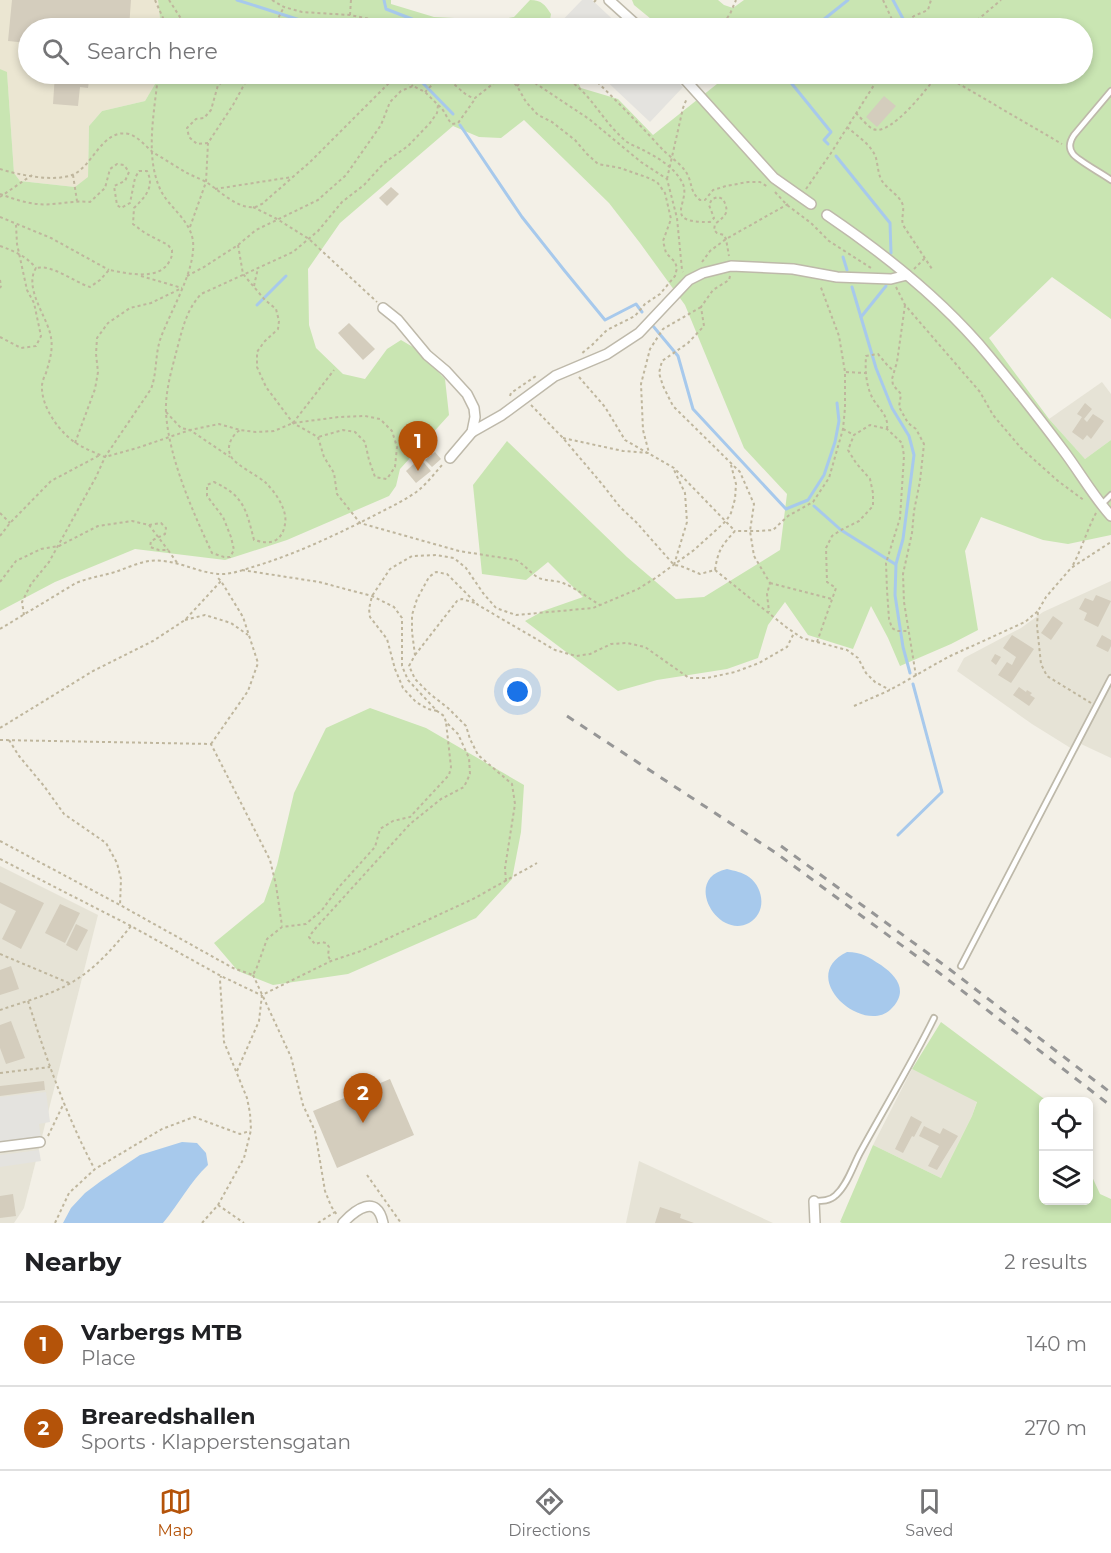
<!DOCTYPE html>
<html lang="en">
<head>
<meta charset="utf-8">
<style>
  body { margin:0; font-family:Montserrat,sans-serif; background:#f6f6f6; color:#202124 }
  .controls { position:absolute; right:18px; bottom:18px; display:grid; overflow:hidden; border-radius:9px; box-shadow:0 3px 9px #0003 }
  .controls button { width:54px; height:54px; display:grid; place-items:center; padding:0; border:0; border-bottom:2px solid #e0e0e0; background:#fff; color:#202124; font:30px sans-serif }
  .you { position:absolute; left:518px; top:692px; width:21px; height:21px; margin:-15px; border:4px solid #fff; border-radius:50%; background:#1a73e8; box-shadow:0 0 0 9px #1a73e833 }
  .badge { display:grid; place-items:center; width:39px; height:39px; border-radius:50%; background:#b45309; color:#fff; font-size:20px; font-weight:700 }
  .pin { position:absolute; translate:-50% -50px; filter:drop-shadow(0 2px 3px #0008) }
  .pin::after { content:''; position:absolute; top:32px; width:21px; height:18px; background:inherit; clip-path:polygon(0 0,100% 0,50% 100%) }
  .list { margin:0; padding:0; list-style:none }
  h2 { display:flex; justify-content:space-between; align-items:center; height:78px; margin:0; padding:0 24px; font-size:26px }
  h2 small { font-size:20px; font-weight:400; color:#757577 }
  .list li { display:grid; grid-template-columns:39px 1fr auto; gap:18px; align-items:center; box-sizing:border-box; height:84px; padding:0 24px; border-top:2px solid #e0e0e0 }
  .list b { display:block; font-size:22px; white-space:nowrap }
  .list p { margin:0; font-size:20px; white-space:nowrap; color:#757577 }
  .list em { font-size:20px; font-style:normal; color:#757577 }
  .icon { flex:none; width:33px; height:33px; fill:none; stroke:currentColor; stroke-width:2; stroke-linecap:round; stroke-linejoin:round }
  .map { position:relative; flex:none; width:1111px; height:1223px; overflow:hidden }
  .search { position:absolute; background:#fff; box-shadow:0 3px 9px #0003; left:18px; right:18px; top:18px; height:66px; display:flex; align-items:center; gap:15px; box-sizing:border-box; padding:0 21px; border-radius:33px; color:#757577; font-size:22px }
  .sheet { height:246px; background:#fff }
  nav { display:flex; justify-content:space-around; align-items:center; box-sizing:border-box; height:84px; border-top:2px solid #e0e0e0; background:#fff; font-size:16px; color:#757577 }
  nav a { display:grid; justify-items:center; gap:3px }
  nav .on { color:#b45309 }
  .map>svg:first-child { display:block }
</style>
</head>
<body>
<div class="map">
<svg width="1111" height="1223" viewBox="0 0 1111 1223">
  <rect width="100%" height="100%" fill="#f3f0e7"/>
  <g fill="#e6e3d6">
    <path d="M1102 382 1111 394V440L1085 459 1049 419Z"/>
    <path d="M1111 581V758L1081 744 1077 752 1032 724 957 671 964 658 1021 628 1043 612Z"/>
    <path d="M0 866 98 915 24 1208 14 1223H0Z"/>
    <path d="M912 1069 977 1101 972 1116 941 1178 873 1145Z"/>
    <path d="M639 1161 773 1223H626Z"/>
  </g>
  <path fill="#ebe6d2" d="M0 0H158L160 19V28H28V74H155V84L145 101 102 111 89 126 88 178 75 187 20 181 14 173 7 73 0 69Z"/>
  <g fill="#c9e5b2">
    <path d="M158 0H391V4L434 17 495 20 514 17 530 0C542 0 545 5 551 14L549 26 550 28H160V19Z"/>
    <path d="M632 0H718L724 5 733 8 744 0H1111V319L1052 277 989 338 1049 419 1085 459 1111 440V535L1068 544 1043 540 981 517 965 551 978 630 951 644 900 666 888 638 871 606 853 649 808 635 785 602 768 625 758 658 727 669 657 680 618 691 525 621 543 611 583 597 548 562 526 580 482 574 473 485 507 441 627 557 676 599 704 597 780 550 787 494 744 448 685 305 640 243 609 203 524 120 501 138 479 137 453 126 340 223 308 269 309 325 316 348 343 374 365 379 387 349 401 340 418 350 445 379 449 415 400 469 396 486 389 496 287 540 225 560 135 549 55 582 0 611V69L7 72 14 173 20 181 75 187 88 177 89 126 102 111 145 101 155 84V74H573L581 88 618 99 653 135 722 80 714 74H1082V28H662L634 5Z"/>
    <path d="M370 708 426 728 524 785 521 832 512 879 476 918 348 974 273 985 238 971 214 943 264 902 277 865 294 793 326 728Z"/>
    <path d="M941 1022 1047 1101 1044 1102V1200H1088L1089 1170 1100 1194 1111 1199V1223H842L840 1222 873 1145 941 1178 972 1116 977 1102 912 1069Z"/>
  </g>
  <g fill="#e4e3df">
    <path d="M582 0H592L622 28H555Z"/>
    <path d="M599 74H669L683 87 650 122Z"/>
    <path d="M46 1092 50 1122 39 1124 41 1138 0 1143V1097Z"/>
    <path d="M39 1150 41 1161 0 1167V1155Z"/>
  </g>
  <g fill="#a7c9ec">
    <path d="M727 869C735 871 742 872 749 877 764 888 767 913 749 923 717 940 682 878 727 869Z"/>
    <path d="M847 952C862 952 868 957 881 965 898 977 909 992 890 1010 862 1035 796 977 847 952Z"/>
    <path d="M182 1142 197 1143 206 1153 208 1165C190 1182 179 1204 163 1223H63L71 1208 85 1193 101 1181 140 1155Z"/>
  </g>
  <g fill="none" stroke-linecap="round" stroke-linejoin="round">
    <g stroke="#a7c9ec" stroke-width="3">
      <path d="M237 0 325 28"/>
      <path d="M384 0 386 9 412 19 408 28"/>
      <path d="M893 0 908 28"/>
      <path d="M813 28 848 0"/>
      <path d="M414 74 453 114"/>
      <path d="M784 74 831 132 824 140 828 144"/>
      <path d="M460 125 522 217 564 270 605 320 636 304 642 312"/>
      <path d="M836 156 890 223 891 253"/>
      <path d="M843 257 847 270"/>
      <path d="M852 287 876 368 892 408 909 436 914 455 903 539 896 564 895 595 903 647 910 673"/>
      <path d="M257 305 286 276"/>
      <path d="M861 317 886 286"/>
      <path d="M653 326 678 356 693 409 786 509 808 500 824 475 835 442 839 421 837 403"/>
      <path d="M814 506 841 530 895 564"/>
      <path d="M898 835 942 792 913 684"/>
    </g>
  </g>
  <g fill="#d4cdbd">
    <path d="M12 0H131L129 28H28V43L8 41Z"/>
    <path d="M55 74H90L88 88 80 87 78 106 53 104Z"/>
    <path d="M884 96 896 106 877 127 866 117Z"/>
    <path d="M391 187 399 194 387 206 379 198Z"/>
    <path d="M349 323 375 349 363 360 338 333Z"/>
    <path d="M1085 403 1092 409 1084 419 1087 422 1093 414 1104 421 1091 439 1087 435 1083 440 1072 432 1082 417 1077 414Z"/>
    <path d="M435 452 441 459 432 467 425 460Z"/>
    <path d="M420 458 431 471 416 483 406 471Z"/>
    <path d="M1096 595 1111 601 1098 627 1084 620 1087 613 1079 609 1085 598 1093 601Z"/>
    <path d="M1053 616 1063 623 1051 640 1041 633Z"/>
    <path d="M1012 635 1034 649 1011 683 998 675 1007 662 1012 665 1016 657 1003 648Z"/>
    <path d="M1102 635 1111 640V646L1108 652 1096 646Z"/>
    <path d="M995 654 1001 657 996 665 991 661Z"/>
    <path d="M1019 687 1026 692 1027 690 1032 693 1030 695 1035 698 1029 706 1013 695Z"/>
    <path d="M0 882 44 903 21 949 2 939 16 911 0 903Z"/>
    <path d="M60 904 80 913 65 943 45 933Z"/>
    <path d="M76 924 88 930 77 951 66 945Z"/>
    <path d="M11 966 19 989 0 995V970Z"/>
    <path d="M11 1021 25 1058 6 1064 0 1048V1025Z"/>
    <path d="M390 1079 414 1135 337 1168 313 1111Z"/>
    <path d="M44 1081 45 1090 0 1096V1086Z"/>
    <path d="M911 1116 922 1122 914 1137 912 1136 903 1153 895 1149Z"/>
    <path d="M924 1126 940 1134 943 1128 958 1136 937 1170 928 1166 939 1146 919 1136Z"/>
    <path d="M13 1194 16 1216 0 1218V1196Z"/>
    <path d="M660 1207 681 1214 680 1218 694 1223H655Z"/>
  </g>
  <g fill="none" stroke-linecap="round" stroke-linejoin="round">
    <g stroke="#beb9aa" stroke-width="8">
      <g id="service">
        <path d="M1111 91 1074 135C1070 141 1068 148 1073 154 1077 160 1103 174 1111 180"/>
        <path d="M1102 504 1111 495"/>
        <path d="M961 966 1111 678"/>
        <path d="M814 1201C822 1201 830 1201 836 1195 848 1184 853 1165 861 1151 885 1107 912 1063 934 1018"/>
      </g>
    </g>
    <g stroke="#beb9aa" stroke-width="12">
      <g id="minor">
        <path d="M609 0 640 28"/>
        <path d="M680 74 774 178 811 204"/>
        <path d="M827 215C886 255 943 300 989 356 1014 386 1039 418 1063 450 1079 471 1093 496 1111 516"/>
        <path d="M383 308 398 320 427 355 446 371 467 394 474 408 475 417 472 432 450 458"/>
        <path d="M472 432 502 415 555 376 607 354 639 333 689 280 703 273 731 266 793 269 837 277 891 279 907 275"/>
        <path d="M0 1147 40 1142"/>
        <path d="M814 1201 815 1223"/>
        <path d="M343 1223C355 1210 377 1193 383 1223"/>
      </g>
    </g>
    <g stroke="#bfb69d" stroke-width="2" stroke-dasharray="3 3" stroke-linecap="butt">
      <path d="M155 0 163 18 162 28"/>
      <path d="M169 0 187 28"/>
      <path d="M272 0 284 7 302 12 350 15 385 22 397 28"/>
      <path d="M883 0 896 28"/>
      <path d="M594 2 596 0"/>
      <path d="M350 15 351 0"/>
      <path d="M273 28 284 7"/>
      <path d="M398 28C414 19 462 27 482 28"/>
      <path d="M507 28C517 22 531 25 542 28"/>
      <path d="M720 28 730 14 736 0"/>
      <path d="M898 28 914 16 928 10 931 0"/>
      <path d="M968 28 1001 0"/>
      <path d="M309 74 323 76 341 74"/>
      <path d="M513 74 526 77 589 119 641 162 667 179 677 218 682 270 683 272"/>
      <path d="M559 74C591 90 600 120 627 142 631 145 638 147 643 150 657 157 674 167 682 182 693 201 659 223 710 222L714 218 709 205 712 199 718 197 723 199C730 213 726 215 715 224L714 230 717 233 724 235 726 239 729 256"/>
      <path d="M589 74C614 98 639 124 663 150 670 157 681 164 686 172 693 183 689 191 700 200H705L713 190 726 186 748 182H760L768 187"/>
      <path d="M942 74 1062 144"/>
      <path d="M396 76 413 86"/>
      <path d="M517 86 529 74"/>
      <path d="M425 92C429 88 435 81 441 79 452 76 462 97 475 98L494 83 503 79 511 80 517 86 526 102 538 115 552 122 575 140 587 154 598 164 620 168 646 177 657 182 665 193 671 219 663 241 666 253 675 262 677 268 675 276 660 294 645 304 635 316 607 330 592 345 581 354"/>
      <path d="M438 105C445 110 446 118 452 124L458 123 475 99"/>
      <path d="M856 113C861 118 867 126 873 129 891 137 929 86 938 74"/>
      <path d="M847 127C857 136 872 145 876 158 878 166 878 174 882 181 888 190 901 196 903 206 904 213 901 218 903 225L932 269"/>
      <path d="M208 143 197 144 189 137 187 128 196 119 204 118 211 110 218 85 226 80H235L238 74"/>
      <path d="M0 169C19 175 53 182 72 175 93 167 102 128 129 134 139 137 146 147 154 153 166 160 178 168 189 174 195 177 201 179 206 182 219 190 237 209 254 207 257 207 259 205 262 204L310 162 398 74"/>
      <path d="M73 175 77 201"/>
      <path d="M667 179 683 108 687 98"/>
      <path d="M215 189 292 177"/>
      <path d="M806 189 831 153 881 74"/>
      <path d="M775 192 787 205 811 223 829 241 871 268"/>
      <path d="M0 194C11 198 25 203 37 204 54 206 71 200 90 202L105 188 110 169 117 164 124 165 129 172 125 181 114 186 117 205 121 208 130 203 135 178 139 171H147C155 187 145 197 134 208L133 224 145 233 168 245 172 250C172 254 172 257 170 260 160 282 127 273 109 270L100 280 90 287C74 282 52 264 36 268"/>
      <path d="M0 197 32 175"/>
      <path d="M253 207 277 219 309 239 377 302"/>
      <path d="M0 217 51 238 109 270"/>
      <path d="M190 227 206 182 208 143 233 105 250 74"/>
      <path d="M238 245 243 274 265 300 276 309 279 321 278 329 264 342 257 352V367L266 387 293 423 318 437 324 457 334 473 337 494 360 523 459 551 516 560C525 565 530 573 539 578 546 581 555 580 563 583 576 588 588 598 600 605"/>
      <path d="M0 246C14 251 26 256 36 268"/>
      <path d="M702 262 710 251 726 239 788 204"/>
      <path d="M36 268C24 287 45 314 50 333 54 348 50 359 46 373 44 377 42 382 42 386 41 407 60 433 76 443 85 449 96 453 105 457L137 448 190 430 230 457"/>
      <path d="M914 269 925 258"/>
      <path d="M141 276 182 288"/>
      <path d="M187 276 204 267 238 245 256 230 318 200 346 175 381 125 390 102 401 91 413 86 425 92 438 105 437 113 430 123 408 146 384 163 364 185 342 202 318 231 293 252 201 294C186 311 183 327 177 349 172 369 165 391 166 413 169 459 193 512 212 553L224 557H230L234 550 231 537 223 517 207 496V485L214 482C244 496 246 509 254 540 262 542 269 544 276 540 282 536 284 530 285 524 288 510 275 492 266 483 257 475 239 467 232 458 225 448 231 436 240 430"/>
      <path d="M730 276 729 280 713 290 701 307 704 326 688 343 662 361 659 373 663 386 673 406 740 472 754 504 750 531 754 556 770 583 767 594 769 612"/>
      <path d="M0 280 1 286 0 288"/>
      <path d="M254 286 258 268"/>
      <path d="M896 287 905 305 980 392 993 415 1021 448 1058 481 1085 501"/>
      <path d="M905 305 897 362 892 379 893 385 901 394 899 407 908 423 916 429 924 444 920 481 914 511 912 533 903 574 904 602 916 676"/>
      <path d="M0 337 21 348 36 346 41 336 34 303 27 290 17 244 16 225"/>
      <path d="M846 372 865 373"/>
      <path d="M579 377 605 407 625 440 674 468 735 531"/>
      <path d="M510 396 511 393 536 376"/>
      <path d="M531 405 563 438 602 484 620 507 636 522 674 565 681 566 700 574 715 570"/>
      <path d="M166 412 181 428 190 430 219 424 240 430 256 432 274 431 293 423 339 417 365 416 380 419 392 431 397 447 395 467 387 479 375 477 369 460 365 442 355 432 343 430 318 437"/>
      <path d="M293 423 334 370"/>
      <path d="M843 429 854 435"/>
      <path d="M887 429C889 416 879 409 873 399 866 386 865 371 866 356L878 354 888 366 894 371"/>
      <path d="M563 438 623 451 649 453 643 430 641 384 650 349 663 329 701 307"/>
      <path d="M75 443 95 389 98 372 96 354 97 338 108 323 130 308 151 303 182 288"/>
      <path d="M0 513 10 523"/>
      <path d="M149 525 168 550"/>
      <path d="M0 536 10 523 51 481 100 455"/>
      <path d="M674 565 687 522 685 493 674 470"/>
      <path d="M1073 565C1082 548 1087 530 1096 513"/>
      <path d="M242 570 319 582 372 596 394 607 402 618V666L408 680 437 711 444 716 446 722 458 734 469 758 470 774 464 787 441 799 410 824 314 930 309 937 315 944 322 942 326 943 329 947 328 956 331 961"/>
      <path d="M715 570C718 550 722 545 735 531H759L773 530 788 516 813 502 829 478 843 429 845 408V372L839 336 820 285"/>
      <path d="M715 570 786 627 802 638 847 650 858 658 866 673 875 682 890 690"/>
      <path d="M0 582 16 561 41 549 59 546 98 526 132 521 149 525 161 523 166 528 165 534 151 541 150 547 159 550H168L178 564"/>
      <path d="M770 583 832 599"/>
      <path d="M24 615 22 602 31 584 49 562 96 477 105 457 151 389C157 373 155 356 160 340 170 311 196 271 193 241 190 220 170 208 161 191 144 156 155 111 158 74"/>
      <path d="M185 620 205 615 231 623 248 635"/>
      <path d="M0 629 76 583C88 578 101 576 115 572 130 567 147 558 163 561 185 563 203 575 225 574 235 573 246 569 256 566 298 553 338 534 377 514 392 506 408 499 420 489 428 482 435 473 442 465"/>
      <path d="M817 642 836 588 827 582 826 548 832 536 841 530 859 521 873 506V493L870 479 856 463 848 450 854 435 870 425 887 429 902 443 904 456 900 518 886 563 887 590 889 619 892 628 897 631H909"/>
      <path d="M415 655 457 601 462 599 475 603"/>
      <path d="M1091 703 1047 676 1041 664 1037 626 1038 611 1046 597 1071 568 1111 542"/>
      <path d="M854 706 890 690 948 657 1025 622 1038 611"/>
      <path d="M437 711 428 709 416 702 403 688 395 669 387 639 370 617 369 609 372 596 390 569 412 556 436 555 454 558 466 568 483 593 496 608 516 615 593 608 638 589 657 577 694 550 726 521 731 513 735 499 736 484 731 465"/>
      <path d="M0 728 93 671 153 641 185 620 221 581"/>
      <path d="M0 740 211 744 270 860 276 885 282 926"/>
      <path d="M9 740 19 756 44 786 64 814 106 843 117 863 121 879 120 905"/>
      <path d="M211 744 248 691 258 663 243 617 221 581 216 576"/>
      <path d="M0 841 120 905 233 968 253 975 257 967 267 939 282 927 306 924 322 910 339 887 375 847 380 829 393 821 410 817 449 775 451 767 446 722"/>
      <path d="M0 859 131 926 221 976 261 995"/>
      <path d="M506 881 505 868 515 804 512 784 478 755 470 739 466 726 448 708 430 694 415 679 409 666 415 655 412 632V615L417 599 429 577 436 572 447 574 478 605 555 650 576 656 590 654 611 644 627 643 645 647 689 678H707L735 672 759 663 787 647 794 633"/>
      <path d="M0 954 69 983"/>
      <path d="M253 975 291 1057 303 1105 315 1131 325 1191 331 1206 337 1215"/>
      <path d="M28 1001C46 1058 66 1115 94 1168"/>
      <path d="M0 1010C23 1002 54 994 74 981 97 967 114 947 131 926"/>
      <path d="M237 1071 259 1021 262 995 331 961 361 951 475 898 537 863"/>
      <path d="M0 1073 50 1067"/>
      <path d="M48 1136 64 1103"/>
      <path d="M367 1175 401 1223"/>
      <path d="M218 1205 244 1223"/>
      <path d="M55 1223 69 1193 95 1169 162 1129 194 1117 240 1134 250 1131"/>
      <path d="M202 1223 218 1205 244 1158 251 1130 250 1113 247 1098 224 1042 220 980 221 976"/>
      <path d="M318 1223 335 1212"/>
    </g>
    <use href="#service" stroke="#fff" stroke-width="4.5"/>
    <use href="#minor" stroke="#fff" stroke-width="9"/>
    <g stroke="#969696" stroke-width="3" stroke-dasharray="8 8" stroke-linecap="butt">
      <path d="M567 716 776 853 938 972 1111 1106"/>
      <path d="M781 846 944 965 1111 1093"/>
    </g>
  </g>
</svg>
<div class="controls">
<button><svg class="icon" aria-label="locate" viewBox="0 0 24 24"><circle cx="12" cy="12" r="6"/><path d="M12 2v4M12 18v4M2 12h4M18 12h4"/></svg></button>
<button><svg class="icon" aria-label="layers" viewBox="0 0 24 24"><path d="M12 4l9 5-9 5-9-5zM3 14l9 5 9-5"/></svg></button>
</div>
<div class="you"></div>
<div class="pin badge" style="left:418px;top:471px">1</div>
<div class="pin badge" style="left:363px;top:1123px">2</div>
<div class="search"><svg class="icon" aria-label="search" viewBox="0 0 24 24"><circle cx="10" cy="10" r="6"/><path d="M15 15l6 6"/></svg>Search here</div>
</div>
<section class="sheet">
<h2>Nearby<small>2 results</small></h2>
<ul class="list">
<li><span class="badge">1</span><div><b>Varbergs MTB</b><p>Place</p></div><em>140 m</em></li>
<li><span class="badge">2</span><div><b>Brearedshallen</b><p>Sports · Klapperstensgatan</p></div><em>270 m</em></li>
</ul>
</section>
<nav>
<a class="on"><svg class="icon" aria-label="map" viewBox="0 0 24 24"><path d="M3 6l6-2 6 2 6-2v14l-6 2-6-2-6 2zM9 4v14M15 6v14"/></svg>Map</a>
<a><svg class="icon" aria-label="directions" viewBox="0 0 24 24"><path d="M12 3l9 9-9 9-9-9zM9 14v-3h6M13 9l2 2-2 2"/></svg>Directions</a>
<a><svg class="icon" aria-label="saved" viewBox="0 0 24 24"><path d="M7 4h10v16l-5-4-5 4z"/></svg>Saved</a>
</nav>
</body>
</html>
